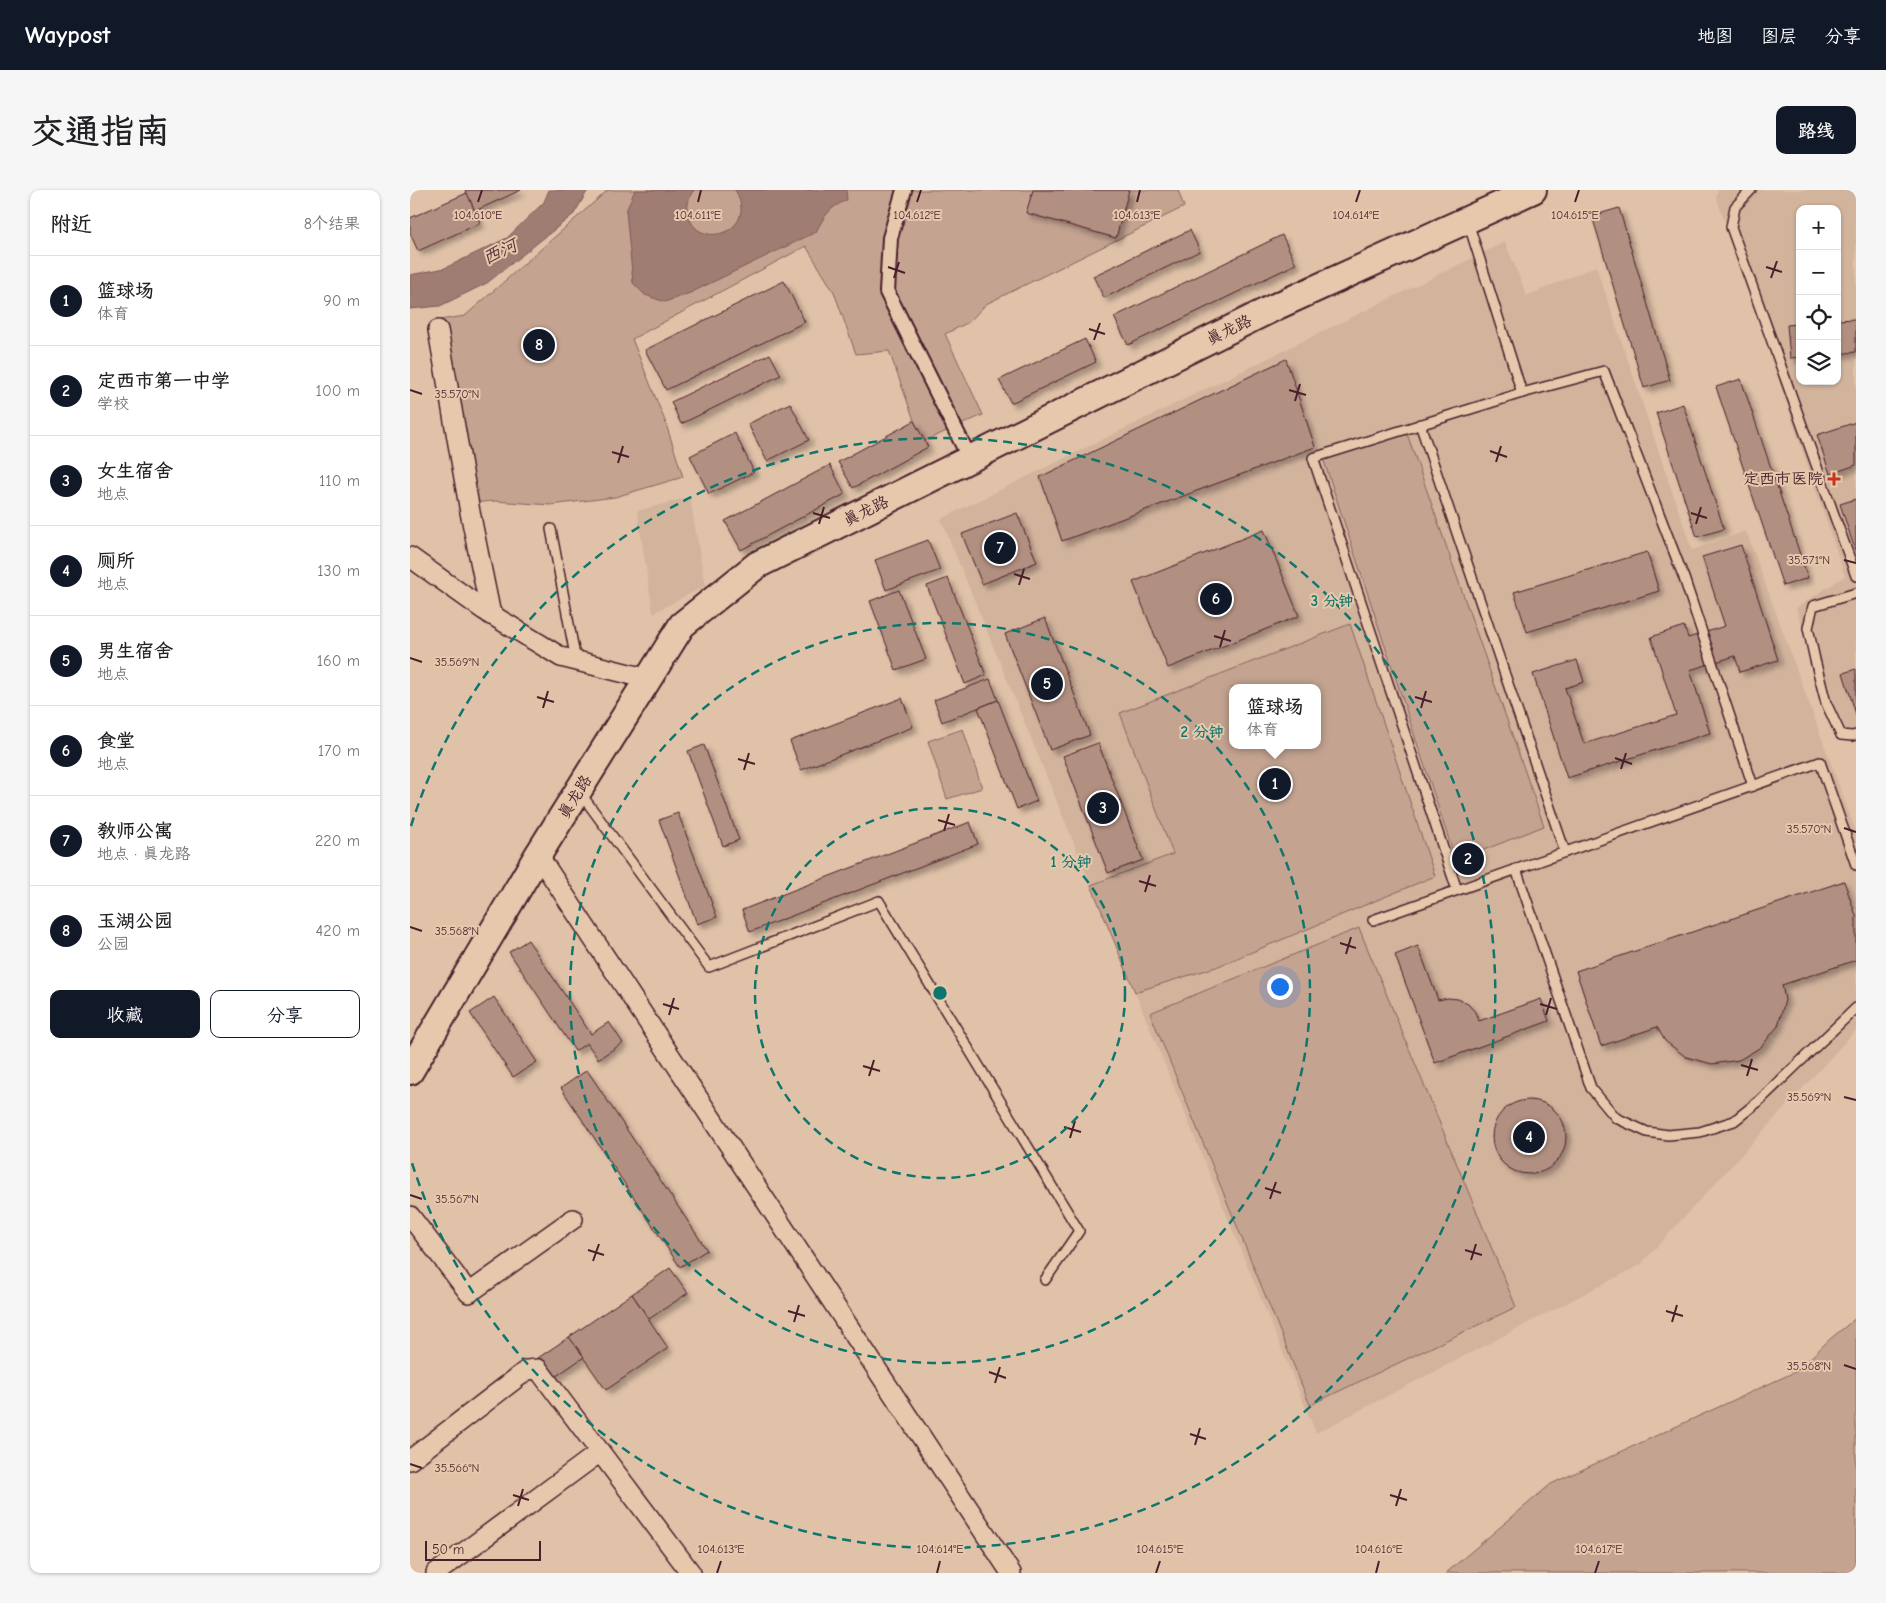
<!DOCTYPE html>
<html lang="zh">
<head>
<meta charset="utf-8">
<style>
  body { margin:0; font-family:"Comic Neue","LXGW WenKai TC",sans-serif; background:#f6f6f6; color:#202124 }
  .controls { position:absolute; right:15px; top:15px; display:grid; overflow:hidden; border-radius:10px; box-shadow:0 1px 4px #0004 }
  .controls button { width:45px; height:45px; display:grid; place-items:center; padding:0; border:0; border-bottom:1px solid #e0e0e0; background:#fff; color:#202124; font:25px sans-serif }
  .scale { position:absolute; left:15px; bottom:12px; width:116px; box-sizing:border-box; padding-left:5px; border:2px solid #4a1f2b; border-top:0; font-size:14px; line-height:18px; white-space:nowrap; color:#4a1f2b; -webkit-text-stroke:4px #e6c9ad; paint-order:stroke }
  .you { position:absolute; left:869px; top:796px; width:18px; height:18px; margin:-12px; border:4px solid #fff; border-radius:50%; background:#1a73e8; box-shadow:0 0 0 8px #1a73e833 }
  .badge { display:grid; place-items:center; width:32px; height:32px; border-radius:50%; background:#111827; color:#fff; font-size:16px; font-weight:700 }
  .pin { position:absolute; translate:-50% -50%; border:2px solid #fff; box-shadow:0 1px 5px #0006 }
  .popup { position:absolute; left:819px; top:494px; width:92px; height:65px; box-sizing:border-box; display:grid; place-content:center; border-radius:10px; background:#fff; filter:drop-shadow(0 1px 4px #0005); font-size:16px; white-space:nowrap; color:#757577 }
  .popup b { font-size:19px; color:#202124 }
  .popup::after { content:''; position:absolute; left:50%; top:100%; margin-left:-10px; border:10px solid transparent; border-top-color:#fff }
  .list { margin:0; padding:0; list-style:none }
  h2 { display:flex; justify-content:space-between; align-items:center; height:65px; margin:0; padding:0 20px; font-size:21px }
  h2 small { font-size:16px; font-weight:400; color:#757577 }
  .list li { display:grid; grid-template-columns:32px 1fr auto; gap:15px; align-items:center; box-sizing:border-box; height:90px; padding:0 20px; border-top:1px solid #e0e0e0 }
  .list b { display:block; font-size:19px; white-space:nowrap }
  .list p { margin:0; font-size:16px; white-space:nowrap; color:#757577 }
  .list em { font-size:16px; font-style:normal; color:#757577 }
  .actions { display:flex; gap:10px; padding:15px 20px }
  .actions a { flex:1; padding:11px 0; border:1px solid #111827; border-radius:10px; text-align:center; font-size:18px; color:#111827 }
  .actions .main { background:#111827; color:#fff }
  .icon { flex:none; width:28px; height:28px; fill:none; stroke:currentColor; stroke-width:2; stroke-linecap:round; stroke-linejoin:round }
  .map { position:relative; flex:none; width:1446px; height:1383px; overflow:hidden; border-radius:10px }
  header { display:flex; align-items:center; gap:30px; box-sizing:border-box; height:70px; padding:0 25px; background:#111827; color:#fff }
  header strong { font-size:24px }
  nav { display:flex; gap:28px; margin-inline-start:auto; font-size:18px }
  .intro { display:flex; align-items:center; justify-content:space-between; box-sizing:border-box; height:120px; padding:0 30px }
  h1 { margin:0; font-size:35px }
  .button { padding:12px 22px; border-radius:10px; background:#111827; color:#fff; font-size:18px; font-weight:700 }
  main { display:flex; gap:30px; padding:0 30px }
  aside { flex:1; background:#fff; border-radius:10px; box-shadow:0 1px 4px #0004 }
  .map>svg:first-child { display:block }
</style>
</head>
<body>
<header>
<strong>Waypost</strong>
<nav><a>地图</a><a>图层</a><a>分享</a></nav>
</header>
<div class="intro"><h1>交通指南</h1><a class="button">路线</a></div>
<main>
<aside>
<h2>附近<small>8个结果</small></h2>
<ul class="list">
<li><span class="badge">1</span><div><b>篮球场</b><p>体育</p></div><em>90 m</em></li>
<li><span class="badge">2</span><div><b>定西市第一中学</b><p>学校</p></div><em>100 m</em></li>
<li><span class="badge">3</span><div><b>女生宿舍</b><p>地点</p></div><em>110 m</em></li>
<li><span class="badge">4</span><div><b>厕所</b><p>地点</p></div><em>130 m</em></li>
<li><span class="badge">5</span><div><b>男生宿舍</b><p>地点</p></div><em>160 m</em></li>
<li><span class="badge">6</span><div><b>食堂</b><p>地点</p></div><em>170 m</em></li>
<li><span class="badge">7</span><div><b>教师公寓</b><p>地点 · 真龙路</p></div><em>220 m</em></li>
<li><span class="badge">8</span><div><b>玉湖公园</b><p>公园</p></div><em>420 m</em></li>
</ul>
<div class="actions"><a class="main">收藏</a><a>分享</a></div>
</aside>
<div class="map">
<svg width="1446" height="1383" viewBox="0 0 1446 1383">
  <defs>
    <filter id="shadow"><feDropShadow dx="4.5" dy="4.5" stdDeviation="2.5" flood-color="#0004"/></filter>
  </defs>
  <rect width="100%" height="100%" fill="#e0c2a8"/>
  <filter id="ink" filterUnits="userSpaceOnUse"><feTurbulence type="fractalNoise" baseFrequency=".02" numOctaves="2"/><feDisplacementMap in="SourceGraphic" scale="10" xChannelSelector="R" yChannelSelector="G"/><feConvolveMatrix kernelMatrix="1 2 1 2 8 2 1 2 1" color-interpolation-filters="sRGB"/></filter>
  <g filter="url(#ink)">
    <g fill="#d2b39c" fill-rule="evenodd">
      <path d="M1308 0H1446V542L1427 548 1386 418 1435 386 1306 6ZM1390 19H1427V191H1390Z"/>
      <path d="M1095 52 1117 106 1186 76 1282 360 1336 341 1446 642V840L1230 1075 906 1243 531 329ZM822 498H908V555H822Z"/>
      <path d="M280 307 295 396 243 423 227 321Z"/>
    </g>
    <g fill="#c4a491" stroke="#87625e" fill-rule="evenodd">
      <path d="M198 0H768L774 17 576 114 559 132 535 144 573 225 512 252 479 161 446 164 424 102 396 56 222 149 255 231 273 287 205 307 141 315 85 311 60 313 29 130 55 126Z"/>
      <path d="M995 238 1134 636 1046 671 912 265Z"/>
      <path d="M940 434 1025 686 806 777 725 802 681 695 763 664 710 523ZM822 498H908V555H822Z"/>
      <path d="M553 539 572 598 537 609 518 551Z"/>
      <path d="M949 738 1106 1117 900 1215 740 823Z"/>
      <path d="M1446 1128V1383H1036L1141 1294 1387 1181 1420 1149Z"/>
    </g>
    <g fill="#a07d73" stroke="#7e5756">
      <path d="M139 0H178L164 24 77 93 30 116 0 119V85L35 78 97 48 134 12Z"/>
      <path d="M225 0H284C279 7 277 13 278 22 284 63 351 43 325 0H436L437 10C420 17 414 26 406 42L280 103 255 112 235 105 223 93 216 21Z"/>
    </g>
    <g fill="#b29081" stroke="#4a1f2b" filter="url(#shadow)">
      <path d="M55 0H111L65 21Z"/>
      <path d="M623 0H719L706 48 616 23Z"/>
      <path d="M57 3 70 33 8 61 0 43V28Z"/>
      <path d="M1209 18 1260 190 1234 198 1182 26Z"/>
      <path d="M780 40 790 61 694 108 683 86Z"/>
      <path d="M872 45 886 74 718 155 704 127Z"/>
      <path d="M374 91 395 132 256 200 235 160Z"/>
      <path d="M1446 129V162L1427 164V130Z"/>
      <path d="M1390 134V167L1380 168 1377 135Z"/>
      <path d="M675 149 686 172 601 213 589 190Z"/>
      <path d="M360 164 371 185 271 234 261 212Z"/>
      <path d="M876 169 905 257 652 351 630 287Z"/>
      <path d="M1331 189 1398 388 1373 396 1306 197Z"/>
      <path d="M380 213 399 250 357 271 338 234Z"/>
      <path d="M1273 214 1314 339 1287 347 1246 223Z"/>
      <path d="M504 231 518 257 443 298 428 272Z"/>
      <path d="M1446 232V275L1420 284 1407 245Z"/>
      <path d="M325 243 344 282 299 304 280 266Z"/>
      <path d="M420 275 435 304 331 360 315 331Z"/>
      <path d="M1446 309V363L1430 314Z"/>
      <path d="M607 323 627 372 572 394 552 344Z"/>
      <path d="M854 340 889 426 758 478 723 392Z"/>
      <path d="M518 350 530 380 476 400 465 370Z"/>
      <path d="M1331 355 1368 470 1330 482 1325 466 1280 480 1300 543 1157 588 1123 484 1167 470 1174 492 1155 498 1174 554 1266 525 1241 447 1274 436 1278 448 1315 436 1292 367Z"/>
      <path d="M1237 362 1249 401 1117 442 1104 402Z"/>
      <path d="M538 388 576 485 555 494 517 396Z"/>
      <path d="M489 400 516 469 486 480 460 411Z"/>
      <path d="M635 428 680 545 640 560 595 444Z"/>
      <path d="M1446 479V524L1433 483Z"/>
      <path d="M580 489 588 510 532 532 524 510Z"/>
      <path d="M492 508 503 537 391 580 380 551Z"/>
      <path d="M588 510 627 611 607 619 568 518Z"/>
      <path d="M688 553 733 670 698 683 653 566Z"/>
      <path d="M294 555 329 650 313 656 278 561Z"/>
      <path d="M268 623 307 727 287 734 249 630Z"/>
      <path d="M560 632 568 654 340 742 332 720Z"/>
      <path d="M1434 691 1446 726V770L1372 795 1375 810 1368 836 1351 857 1329 870 1302 874 1276 867 1255 851 1247 837 1191 856 1166 781Z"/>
      <path d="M118 750 181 844 199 832 213 853 188 869 177 853 165 861 99 762Z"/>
      <path d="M1008 756 1028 810 1038 808 1048 809 1058 814 1065 822 1069 831 1131 809 1139 831 1025 873 985 765Z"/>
      <path d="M84 807 127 872 103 887 60 823Z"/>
      <path d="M177 880 297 1060 270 1077 151 898Z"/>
      <circle cx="1119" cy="947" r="37"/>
      <path d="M260 1078 278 1103 239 1129 222 1104Z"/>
      <path d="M222 1104 258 1158 196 1200 159 1147Z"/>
      <path d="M159 1147 174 1167 139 1191 125 1170Z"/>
    </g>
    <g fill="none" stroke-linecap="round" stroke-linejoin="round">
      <g stroke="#4a1f2b" stroke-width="12">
        <g id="service">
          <path d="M1341 0 1325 17 1321 37 1446 386"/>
          <path d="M1058 32 1112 203"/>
          <path d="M1010 234 1155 662"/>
          <path d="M141 339 166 471"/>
          <path d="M1446 403 1403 416 1398 438 1405 470 1416 513 1431 545 1442 546 1446 545"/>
          <path d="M171 604 299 777 469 711 669 1041 635 1090"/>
          <path d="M1106 679 1181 898 1206 928 1237 942 1258 945 1290 942 1324 931 1349 911 1446 818"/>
          <path d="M1047 700 903 268 1112 203 1194 181 1274 388 1343 596"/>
          <path d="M963 730 1410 572 1446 675"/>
        </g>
      </g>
      <g stroke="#4a1f2b" stroke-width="18">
        <path id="pedestrian" d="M494 0 480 48 477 102 560 269"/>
      </g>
      <g stroke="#4a1f2b" stroke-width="22">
        <g id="minor">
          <path d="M28 140 60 322 81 425"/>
          <path d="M0 367 74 420 151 467 239 489"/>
          <path d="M128 665 601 1383"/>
          <path d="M0 1026 59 1103 163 1029"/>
          <path d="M0 1270 117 1180 128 1179 281 1383"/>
          <path d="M26 1383 190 1262"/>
        </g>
      </g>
      <g stroke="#4a1f2b" stroke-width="30">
        <path id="secondary" d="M0 881 128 665 272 435 347 375 865 117 1123 0"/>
      </g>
      <use href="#service" stroke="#e6c9ad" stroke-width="9"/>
      <use href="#pedestrian" stroke="#e6c9ad" stroke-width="14"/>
      <use href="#minor" stroke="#e6c9ad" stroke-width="19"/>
      <use href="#secondary" stroke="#e6c9ad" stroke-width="26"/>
    </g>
  </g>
  <path fill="none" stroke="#4a1f2b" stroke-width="2" d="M68 12 72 0M288 12 291 0M507 12 511 0M727 12 730 0M946 12 950 0M1165 12 1169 0M478 77 495 83M1356 77 1372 82M484 88 489 72M1361 88 1367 71M679 139 695 144M684 150 690 133M0 200 12 204M879 200 896 205M885 211 890 194M1080 261 1097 267M202 262 219 267M1086 272 1091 256M208 273 213 256M403 323 420 328M1281 323 1297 328M409 334 414 317M1286 334 1291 317M1434 370 1446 373M604 384 620 389M609 395 614 379M804 446 821 451M810 457 815 440M0 468 12 472M127 507 144 512M1005 507 1022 512M133 518 138 501M1011 518 1016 501M1205 568 1222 574M328 569 345 574M1211 579 1216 563M334 580 339 563M528 630 545 635M1434 638 1446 642M534 641 539 624M729 691 746 696M735 702 740 685M0 737 12 741M930 753 946 758M936 764 941 747M253 814 269 819M1130 814 1147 819M259 825 264 808M1136 825 1141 808M1331 875 1348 880M453 876 470 881M459 886 464 870M1337 886 1342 869M1434 907 1446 910M654 937 671 942M660 948 665 931M855 998 871 1003M0 1005 12 1009M860 1009 866 992M178 1060 194 1065M1055 1060 1072 1065M1061 1070 1066 1054M183 1071 189 1054M378 1121 395 1126M1256 1121 1273 1126M384 1132 389 1115M1262 1132 1267 1115M1434 1175 1446 1179M579 1182 596 1188M585 1193 590 1177M780 1244 796 1249M785 1255 790 1238M0 1274 12 1278M103 1305 119 1310M980 1305 997 1310M108 1316 113 1299M986 1316 991 1299M307 1383 311 1371M527 1383 530 1371M746 1383 750 1371M966 1383 969 1371M1185 1383 1189 1371"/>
  <g fill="none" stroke="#0f766e" stroke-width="2.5" stroke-dasharray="9 6">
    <circle cx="530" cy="803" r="185"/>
    <circle cx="530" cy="803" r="370"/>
    <path d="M1 636A555 555 0 1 1 1 970"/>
  </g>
  <path fill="#c8321e" stroke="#e6c9ad" stroke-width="2" d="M1421.5 281.5h5v5h5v5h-5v5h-5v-5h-5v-5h5z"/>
  <g text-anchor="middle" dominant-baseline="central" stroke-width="4" stroke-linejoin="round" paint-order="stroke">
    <g font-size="16" fill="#4a1f2b" stroke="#e6c9ad">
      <text transform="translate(819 140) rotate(-26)">真龙路</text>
      <text transform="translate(456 321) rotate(-26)">真龙路</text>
      <text transform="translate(165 607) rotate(-58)">真龙路</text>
    </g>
    <g font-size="16" fill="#4a1f2b" stroke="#e6c9ad" text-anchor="end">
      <text x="1413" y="289">定西市医院</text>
    </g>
    <g font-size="18" font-style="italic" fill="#5b3239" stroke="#e6c9ad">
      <text transform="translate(90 62) rotate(-26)">西河</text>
    </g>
  </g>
  <g font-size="12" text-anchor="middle" fill="#4a1f2b" stroke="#e6c9ad" stroke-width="4" stroke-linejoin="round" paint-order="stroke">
    <text x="68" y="29">104.610°E</text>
    <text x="288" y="29">104.611°E</text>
    <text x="507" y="29">104.612°E</text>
    <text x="727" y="29">104.613°E</text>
    <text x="946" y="29">104.614°E</text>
    <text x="1165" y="29">104.615°E</text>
    <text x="47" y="208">35.570°N</text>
    <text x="1399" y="374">35.571°N</text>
    <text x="47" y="476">35.569°N</text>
    <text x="1399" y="643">35.570°N</text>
    <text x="47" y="745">35.568°N</text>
    <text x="1399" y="911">35.569°N</text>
    <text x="47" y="1013">35.567°N</text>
    <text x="1399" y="1180">35.568°N</text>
    <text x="47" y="1282">35.566°N</text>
    <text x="311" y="1363">104.613°E</text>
    <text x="530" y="1363">104.614°E</text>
    <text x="750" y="1363">104.615°E</text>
    <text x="969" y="1363">104.616°E</text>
    <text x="1189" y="1363">104.617°E</text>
  </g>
  <circle cx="530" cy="803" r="8" fill="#0f766e" stroke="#e6c9ad" stroke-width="2.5"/>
  <g font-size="15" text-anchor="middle" font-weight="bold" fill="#0f766e" stroke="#e6c9ad" stroke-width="4" stroke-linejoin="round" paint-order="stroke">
    <text x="922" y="416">3 分钟</text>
    <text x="792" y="547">2 分钟</text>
    <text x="661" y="677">1 分钟</text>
  </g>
</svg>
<div class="controls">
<button>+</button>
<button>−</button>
<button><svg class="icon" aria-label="locate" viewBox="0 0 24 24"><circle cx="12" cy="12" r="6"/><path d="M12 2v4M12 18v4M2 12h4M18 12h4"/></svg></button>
<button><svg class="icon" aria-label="layers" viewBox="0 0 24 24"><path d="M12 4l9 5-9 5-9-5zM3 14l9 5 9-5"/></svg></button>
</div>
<div class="scale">50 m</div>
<div class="you"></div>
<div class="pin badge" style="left:865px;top:594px">1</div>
<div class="popup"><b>篮球场</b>体育</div>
<div class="pin badge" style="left:1058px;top:669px">2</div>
<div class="pin badge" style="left:693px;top:618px">3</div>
<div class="pin badge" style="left:1119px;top:947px">4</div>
<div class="pin badge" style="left:637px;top:494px">5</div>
<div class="pin badge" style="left:806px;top:409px">6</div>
<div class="pin badge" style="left:590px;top:358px">7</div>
<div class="pin badge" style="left:129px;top:155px">8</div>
</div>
</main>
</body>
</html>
